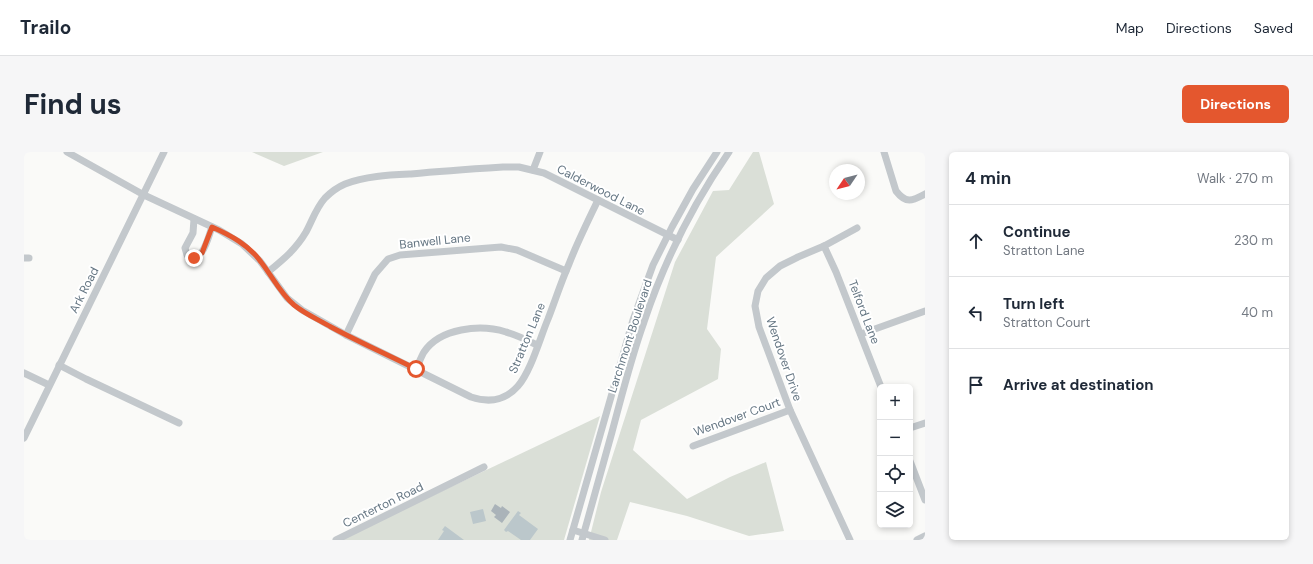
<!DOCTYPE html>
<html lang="en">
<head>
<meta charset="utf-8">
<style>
  body { margin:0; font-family:"DM Sans",sans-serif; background:#f6f6f7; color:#1f2937 }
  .controls { position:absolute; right:12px; bottom:12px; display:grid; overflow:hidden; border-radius:6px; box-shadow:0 2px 6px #0003 }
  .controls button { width:36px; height:36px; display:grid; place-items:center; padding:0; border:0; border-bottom:1px solid #e0e1e3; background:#fff; color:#1f2937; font:20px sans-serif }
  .compass { position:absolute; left:805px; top:12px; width:36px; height:36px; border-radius:50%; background:#fff; box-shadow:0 2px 6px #0003; rotate:235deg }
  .stop { position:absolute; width:12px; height:12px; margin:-9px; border:3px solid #e4572e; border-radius:50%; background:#fff }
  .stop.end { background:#e4572e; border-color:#fff; box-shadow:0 1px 4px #0008 }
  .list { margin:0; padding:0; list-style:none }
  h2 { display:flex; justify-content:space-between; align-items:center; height:52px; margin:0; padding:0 16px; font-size:17px }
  h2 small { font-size:13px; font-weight:400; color:#747a83 }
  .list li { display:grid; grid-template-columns:26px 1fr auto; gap:12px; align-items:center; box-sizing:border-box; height:72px; padding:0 16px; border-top:1px solid #e0e1e3 }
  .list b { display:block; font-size:15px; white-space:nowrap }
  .list p { margin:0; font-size:13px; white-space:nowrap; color:#747a83 }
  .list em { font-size:13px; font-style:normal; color:#747a83 }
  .icon { flex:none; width:22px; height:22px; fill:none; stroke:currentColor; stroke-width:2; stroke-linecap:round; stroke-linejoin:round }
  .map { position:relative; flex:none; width:901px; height:388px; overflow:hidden; border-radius:6px }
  header { display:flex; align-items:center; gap:24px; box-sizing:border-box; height:56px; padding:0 20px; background:#fff; border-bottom:1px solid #e0e1e3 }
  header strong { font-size:19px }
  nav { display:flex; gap:22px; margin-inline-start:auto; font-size:14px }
  .intro { display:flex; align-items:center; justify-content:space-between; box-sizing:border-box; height:96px; padding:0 24px }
  h1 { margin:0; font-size:28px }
  .button { padding:10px 18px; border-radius:6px; background:#e4572e; color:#fff; font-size:14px; font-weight:700 }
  main { display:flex; gap:24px; padding:0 24px }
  aside { flex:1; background:#fff; border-radius:6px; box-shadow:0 2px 6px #0003 }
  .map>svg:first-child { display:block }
</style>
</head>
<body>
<header>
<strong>Trailo</strong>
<nav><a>Map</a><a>Directions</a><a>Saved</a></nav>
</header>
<div class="intro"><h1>Find us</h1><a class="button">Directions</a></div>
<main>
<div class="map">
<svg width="901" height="388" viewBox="0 0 901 388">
  <rect width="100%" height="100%" fill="#fafaf8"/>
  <g fill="#dadfd7">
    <path d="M228 0H299L260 14Z"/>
    <path d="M729 0H735L750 52 692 105 683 177 697 197 694 227 617 268 609 298 663 347 706 325 742 310 760 379 725 384 663 364 606 350 593 388H565L577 340 651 110 689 39 705 38Z"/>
    <path d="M576 264 540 388H315Z"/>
  </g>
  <g fill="#bbc7cb">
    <path d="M459 357 462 369 449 372 446 360Z"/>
    <path d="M494 359 497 361 495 363 514 377 506 388H497L484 379 482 380 480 378Z"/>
    <path d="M421 374 440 388H414L420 379 418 378Z"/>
  </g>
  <path fill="#aab3b9" d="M471 352 477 356 478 354 486 360 478 371 470 365 472 363 467 359Z"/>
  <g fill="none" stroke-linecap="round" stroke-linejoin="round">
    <g stroke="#c3c8cc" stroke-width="7">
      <path d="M43 0 120 43 195 78 218 92 236 109 263 146 278 158 322 183 447 245C465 251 481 249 494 234 507 219 516 186 524 167 531 149 537 130 545 112 553 91 564 69 574 48"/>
      <path d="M860 0 872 39C882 52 888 49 901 42"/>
      <path d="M509 18 516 0"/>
      <path d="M170 67 169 81 161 96 163 103C179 113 184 85 188 75"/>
      <path d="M800 94 812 120 857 235"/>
      <path d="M0 106H5"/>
      <path d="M244 120C259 108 272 97 282 80 288 69 292 56 301 46 307 40 314 35 321 32 341 24 366 23 387 22 418 19 448 17 479 15H495L520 21 654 88"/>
      <path d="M837 182 901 159"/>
      <path d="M322 183 351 122 364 107 376 103 477 95 493 98 542 119"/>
      <path d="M35 213 62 227 155 271"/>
      <path d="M392 217C395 211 397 205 400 200 416 176 456 172 482 180 493 183 503 188 513 193"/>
      <path d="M0 221 25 233"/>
      <path d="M886 276 901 271"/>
      <path d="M0 286 140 0"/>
      <path d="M669 294 766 258"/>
      <path d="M886 309 901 348"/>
      <path d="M549 378 581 388"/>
      <path d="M312 388 460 315"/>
      <path d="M546 388 609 168 629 113 648 75 669 37 693 0"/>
      <path d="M558 388C568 352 578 316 588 280 598 243 607 206 620 170 640 110 669 52 705 0"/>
      <path d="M826 388 766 258 735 175 731 154 734 139 742 126 756 114 774 105 800 94 833 76"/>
      <path d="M893 388 901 384"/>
    </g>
  </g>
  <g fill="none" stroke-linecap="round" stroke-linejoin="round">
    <path stroke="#e4572e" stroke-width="5" d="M170 106 178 101 188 75C206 83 225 93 237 110 248 124 256 141 270 153 281 162 295 168 307 175 335 190 364 203 392 217"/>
  </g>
  <g text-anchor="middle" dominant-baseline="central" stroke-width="4" stroke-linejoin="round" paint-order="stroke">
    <g font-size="12" fill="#657683" stroke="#fff">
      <text transform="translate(577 38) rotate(27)">Calderwood Lane</text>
      <text transform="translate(411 89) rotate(-6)">Banwell Lane</text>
      <text transform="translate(60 138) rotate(-63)">Ark Road</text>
      <text transform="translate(840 160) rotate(69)">Telford Lane</text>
      <text transform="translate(606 184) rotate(-72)">Larchmont Boulevard</text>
      <text transform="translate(503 186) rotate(-67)">Stratton Lane</text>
      <text transform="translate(760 207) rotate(71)">Wendover Drive</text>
      <text transform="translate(713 265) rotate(-20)">Wendover Court</text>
      <text transform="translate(359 353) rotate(-26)">Centerton Road</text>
    </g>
  </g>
</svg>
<div class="controls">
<button>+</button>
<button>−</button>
<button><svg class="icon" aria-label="locate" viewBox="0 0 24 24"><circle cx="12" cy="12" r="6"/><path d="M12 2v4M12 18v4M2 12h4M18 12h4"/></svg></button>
<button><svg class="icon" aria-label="layers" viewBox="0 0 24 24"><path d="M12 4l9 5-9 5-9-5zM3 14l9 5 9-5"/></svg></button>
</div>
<svg class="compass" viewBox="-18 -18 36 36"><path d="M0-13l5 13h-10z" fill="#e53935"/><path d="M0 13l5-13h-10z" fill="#747a83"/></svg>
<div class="stop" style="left:392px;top:217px"></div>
<div class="stop end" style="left:170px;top:106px"></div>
</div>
<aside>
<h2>4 min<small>Walk · 270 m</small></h2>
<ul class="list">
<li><svg class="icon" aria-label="ahead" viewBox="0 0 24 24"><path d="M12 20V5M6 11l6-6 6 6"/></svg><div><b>Continue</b><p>Stratton Lane</p></div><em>230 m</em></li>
<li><svg class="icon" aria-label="left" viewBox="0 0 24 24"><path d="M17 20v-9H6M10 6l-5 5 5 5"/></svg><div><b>Turn left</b><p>Stratton Court</p></div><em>40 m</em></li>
<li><svg class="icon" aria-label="arrive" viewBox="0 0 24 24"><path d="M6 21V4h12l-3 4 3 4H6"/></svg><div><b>Arrive at destination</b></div></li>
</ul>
</aside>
</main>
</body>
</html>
